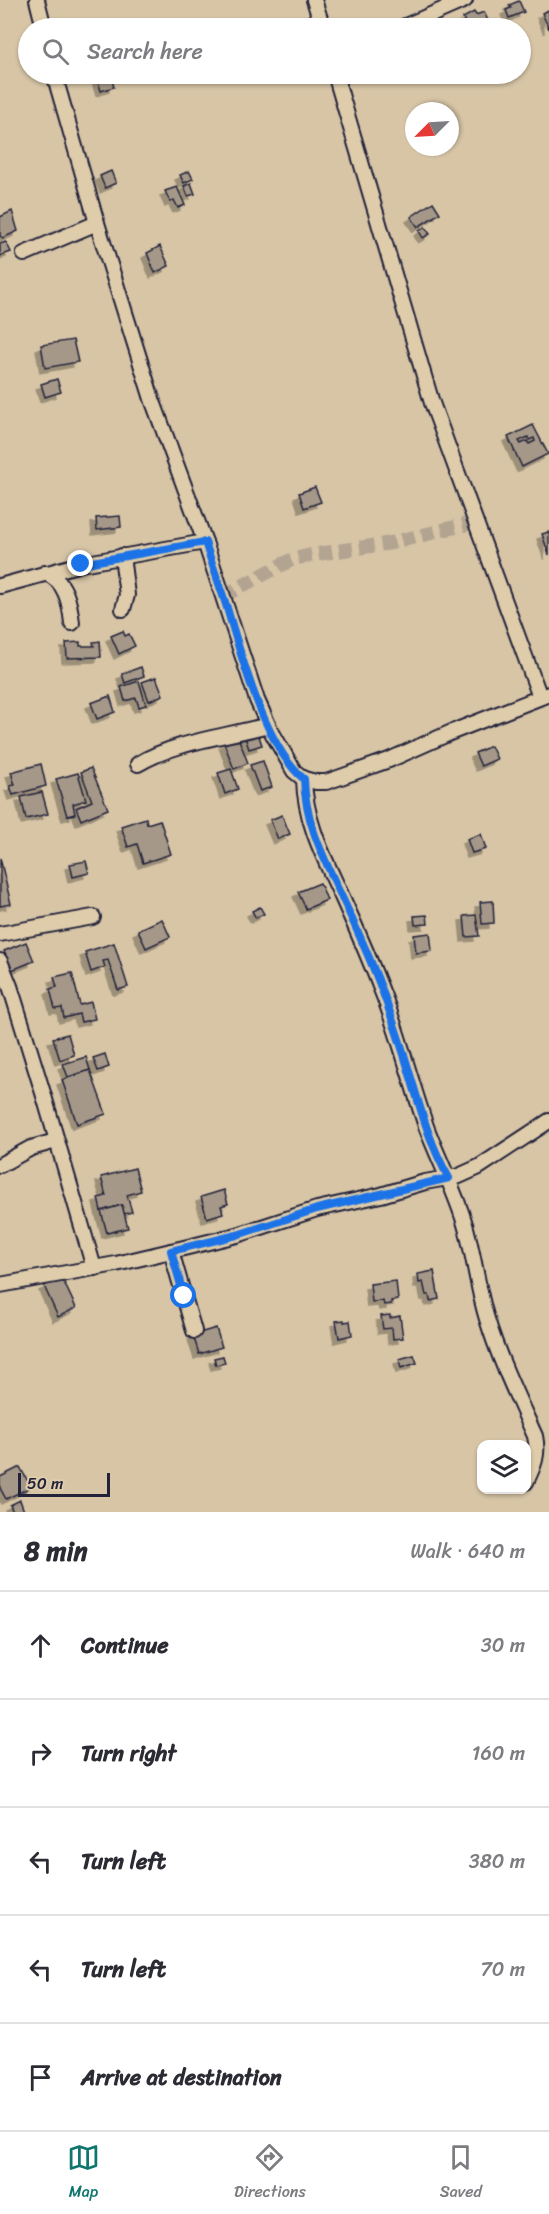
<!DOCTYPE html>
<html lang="en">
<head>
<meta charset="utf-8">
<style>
  body { margin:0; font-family:Sriracha,sans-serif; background:#f2f2f3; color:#2b2b33 }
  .controls { position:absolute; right:18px; bottom:18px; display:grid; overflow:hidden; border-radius:12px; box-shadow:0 2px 4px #0004 }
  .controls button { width:54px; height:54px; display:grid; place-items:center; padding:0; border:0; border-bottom:2px solid #e1e1e2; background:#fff; color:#2b2b33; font:30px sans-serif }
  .compass { position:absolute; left:405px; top:102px; width:54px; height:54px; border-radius:50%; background:#fff; box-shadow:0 2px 4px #0004; rotate:246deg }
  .scale { position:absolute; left:18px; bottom:15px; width:92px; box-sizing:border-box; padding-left:6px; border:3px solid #22223b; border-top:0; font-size:16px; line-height:21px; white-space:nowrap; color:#22223b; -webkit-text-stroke:4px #dfccaa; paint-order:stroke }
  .stop { position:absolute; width:18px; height:18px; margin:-14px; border:4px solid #1a73e8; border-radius:50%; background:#fff }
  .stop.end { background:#1a73e8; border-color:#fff; box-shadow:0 2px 6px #0008 }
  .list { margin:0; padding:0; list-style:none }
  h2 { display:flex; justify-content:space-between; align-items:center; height:78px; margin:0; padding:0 24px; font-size:26px }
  h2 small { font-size:20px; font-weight:400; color:#7c7c81 }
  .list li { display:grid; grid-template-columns:39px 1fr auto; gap:18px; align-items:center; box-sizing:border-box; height:108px; padding:0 24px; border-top:2px solid #e1e1e2 }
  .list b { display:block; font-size:22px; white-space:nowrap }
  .list em { font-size:20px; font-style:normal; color:#7c7c81 }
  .icon { flex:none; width:33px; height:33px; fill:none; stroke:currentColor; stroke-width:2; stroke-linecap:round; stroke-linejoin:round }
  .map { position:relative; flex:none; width:549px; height:1512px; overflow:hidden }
  .search { position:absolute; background:#fff; box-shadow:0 2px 4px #0004; left:18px; right:18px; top:18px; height:66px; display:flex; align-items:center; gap:15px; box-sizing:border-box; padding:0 21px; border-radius:33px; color:#7c7c81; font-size:22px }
  .sheet { height:618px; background:#fff }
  nav { display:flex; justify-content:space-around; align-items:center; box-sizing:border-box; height:84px; border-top:2px solid #e1e1e2; background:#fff; font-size:16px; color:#7c7c81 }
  nav a { display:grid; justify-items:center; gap:3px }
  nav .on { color:#0f766e }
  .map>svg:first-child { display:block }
</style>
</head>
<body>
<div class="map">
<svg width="549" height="1512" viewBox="0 0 549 1512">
  <defs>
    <filter id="shadow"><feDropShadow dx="-5" dy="5" stdDeviation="0" flood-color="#0004"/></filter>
  </defs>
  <rect width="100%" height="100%" fill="#d7c5a6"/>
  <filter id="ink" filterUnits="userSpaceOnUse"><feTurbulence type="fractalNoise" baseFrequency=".0167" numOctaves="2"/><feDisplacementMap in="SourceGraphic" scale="12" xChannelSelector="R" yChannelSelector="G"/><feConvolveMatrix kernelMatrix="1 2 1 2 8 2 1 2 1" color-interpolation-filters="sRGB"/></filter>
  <g filter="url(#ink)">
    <g fill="#a59888" stroke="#22223b" stroke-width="1.5" fill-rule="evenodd" filter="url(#shadow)">
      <path d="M519 1 524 12 509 18 506 10 511 8 509 5Z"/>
      <path d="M549 10V29L542 13Z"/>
      <path d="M474 12 476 15 484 12 491 27 468 28 463 18Z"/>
      <path d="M96 74H110L114 87 101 91Z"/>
      <path d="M111 171 116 183 105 188 100 176Z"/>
      <path d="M189 171 193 179 184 183 180 175Z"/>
      <path d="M191 183 195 194 188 196 184 186Z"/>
      <path d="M177 187 185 205 178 208 174 200 170 202 165 191Z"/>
      <path d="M433 202 440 213 418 227 411 217Z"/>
      <path d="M12 211 18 231 3 238 0 236V217Z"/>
      <path d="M425 227 430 234 423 238 419 231Z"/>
      <path d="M6 242 11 252 0 256V244Z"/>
      <path d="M160 246 169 266 155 273 147 253Z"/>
      <path d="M73 340 78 362 45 368 41 345Z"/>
      <path d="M57 379 61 392 45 397 41 384Z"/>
      <path d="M533 425 548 454 522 467 508 437ZM528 437 529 440 534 438 535 441 529 444 527 441 521 444 519 441Z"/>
      <path d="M315 487 321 502 304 508 299 493Z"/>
      <path d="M120 516 121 527 97 530 96 518Z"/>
      <path d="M549 532V555L542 534Z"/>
      <path d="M123 631 125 636 129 634 135 646 119 654 111 636Z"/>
      <path d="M100 641 101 657 67 658 66 643 80 642V646H94L93 642Z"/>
      <path d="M141 667 144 676 125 683 122 674Z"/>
      <path d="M156 677 163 695 149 701 142 682Z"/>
      <path d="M139 681 146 705 139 707 136 698 125 701 121 687Z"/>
      <path d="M110 696 115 712 97 719 91 703Z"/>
      <path d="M258 733 262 745 249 749 245 737Z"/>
      <path d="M238 737 248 763 234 769 224 743Z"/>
      <path d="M491 746 497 759 481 766 475 753Z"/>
      <path d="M263 761 272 787 260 791 250 765Z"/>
      <path d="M41 764 46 786 13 795 10 786 15 785 11 772Z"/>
      <path d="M91 768 108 809 81 820 76 808 92 801 81 772Z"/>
      <path d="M231 769 238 789 225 794 218 773Z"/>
      <path d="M78 773 86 800 73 804 75 814 67 816 56 779Z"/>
      <path d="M42 792 48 814 26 819 21 797Z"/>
      <path d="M282 815 290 834 278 839 270 820Z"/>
      <path d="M146 818 147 824 160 820 171 854 143 863 137 844 128 847 121 826Z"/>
      <path d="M481 834 486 849 472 853 467 839Z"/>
      <path d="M0 858 11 904 0 906Z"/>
      <path d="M86 861 89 873 73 877 70 864Z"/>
      <path d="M320 883 327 900 306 909 298 892Z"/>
      <path d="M493 901 494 923 482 924 480 902Z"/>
      <path d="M260 907 264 914 256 918 252 911Z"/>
      <path d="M427 915 428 924 415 925 414 916Z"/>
      <path d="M476 915 479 936 466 937 464 916Z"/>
      <path d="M162 919 170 937 146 948 138 930Z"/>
      <path d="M430 933 432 951 416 953 414 935Z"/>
      <path d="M26 942 34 961 12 970 4 951Z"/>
      <path d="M114 943 128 987 118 990 108 960 103 961 105 967 91 972 85 952Z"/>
      <path d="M72 973 80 1005 91 1002 95 1019 81 1022 79 1014 64 1018 62 1008 55 1009 50 989 57 987 54 977Z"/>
      <path d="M68 1034 74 1055 60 1060 53 1038Z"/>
      <path d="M105 1054 109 1067 98 1071 93 1058Z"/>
      <path d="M86 1057 90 1070 68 1077 63 1064Z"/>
      <path d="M90 1070 106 1114 77 1124 62 1080Z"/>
      <path d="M135 1168 141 1191 127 1195 132 1212 124 1214 122 1205 101 1211 98 1198 106 1196 101 1177Z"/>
      <path d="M224 1190 228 1204 221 1206 223 1213 207 1218 201 1197Z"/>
      <path d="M122 1205 128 1228 107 1233 101 1211Z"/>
      <path d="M434 1271 439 1299 430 1301 429 1295H426L423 1282 419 1283 418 1274Z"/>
      <path d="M62 1278 76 1308 58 1317 44 1286Z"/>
      <path d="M396 1281 398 1300 391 1301V1304L384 1305 383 1301 372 1302 370 1284Z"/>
      <path d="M390 1315V1318L400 1316 403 1338 393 1339 392 1328 383 1329 381 1316Z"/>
      <path d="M344 1320V1322L350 1321 352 1335 339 1338 336 1321Z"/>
      <path d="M216 1328 222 1347 199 1354 193 1335Z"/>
      <path d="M414 1355 417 1363 401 1368 399 1359Z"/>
      <path d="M223 1356 225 1363 216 1365 214 1358Z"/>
      <path d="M20 1467 31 1487 6 1499 0 1488V1477Z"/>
      <path d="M20 1500 24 1511 13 1512 10 1505Z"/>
    </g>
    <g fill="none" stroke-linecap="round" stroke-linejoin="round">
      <path stroke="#b3a491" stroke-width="14" stroke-dasharray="14 7" stroke-linecap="butt" d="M223 596 291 560 311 555 391 543 475 522"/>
      <g stroke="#22223b" stroke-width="18">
        <g id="street">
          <path d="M37 0 44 28"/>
          <path d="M314 0 323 28"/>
          <path d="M401 28 465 0"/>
          <path d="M54 74 97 223 152 399 205 542 257 700 270 729 294 771 304 779 316 782H326L338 778 389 760 452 732 549 694"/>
          <path d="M335 74 432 403 540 697"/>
          <path d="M24 254 97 223"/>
          <path d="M122 556 127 595 123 609"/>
          <path d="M45 573C66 580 70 604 72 623"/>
          <path d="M0 586 81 564 205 542"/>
          <path d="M138 764C177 741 225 737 268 725"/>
          <path d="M304 779C305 823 325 859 343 899 358 932 372 965 385 999 401 1042 412 1086 427 1129 439 1160 454 1189 464 1221 474 1253 477 1287 487 1319 499 1359 518 1398 535 1436 539 1454 534 1466 526 1482"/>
          <path d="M0 934 93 917"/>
          <path d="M0 961 10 986 44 1096 94 1268"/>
          <path d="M0 1165 31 1148 56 1141"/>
          <path d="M171 1251 194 1331"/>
          <path d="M0 1285 116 1264 188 1247 237 1235 317 1209 381 1195 425 1182 459 1176 479 1167 549 1121"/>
        </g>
      </g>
      <use href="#street" stroke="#dfccaa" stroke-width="14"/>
    </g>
  </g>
  <g fill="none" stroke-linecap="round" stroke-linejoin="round" filter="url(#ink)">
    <path stroke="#1a73e8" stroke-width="8" d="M81 564 205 542C212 564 220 586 227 608 241 655 266 749 304 779 305 820 322 854 339 891 356 927 373 964 386 1001 394 1024 402 1047 409 1071 420 1107 430 1145 449 1178L317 1209 237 1235 171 1251 184 1296"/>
  </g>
</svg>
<div class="controls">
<button><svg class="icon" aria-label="layers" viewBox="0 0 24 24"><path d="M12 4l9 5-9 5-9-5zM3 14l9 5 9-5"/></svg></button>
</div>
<svg class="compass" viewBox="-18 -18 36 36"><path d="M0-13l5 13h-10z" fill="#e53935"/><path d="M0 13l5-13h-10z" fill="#7c7c81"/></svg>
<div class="scale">50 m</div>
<div class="stop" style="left:184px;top:1296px"></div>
<div class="stop end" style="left:81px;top:564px"></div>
<div class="search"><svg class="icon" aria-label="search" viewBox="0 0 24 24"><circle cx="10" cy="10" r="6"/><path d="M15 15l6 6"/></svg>Search here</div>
</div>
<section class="sheet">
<h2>8 min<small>Walk · 640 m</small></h2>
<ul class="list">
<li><svg class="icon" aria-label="ahead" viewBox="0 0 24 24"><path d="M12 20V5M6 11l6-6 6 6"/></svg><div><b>Continue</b></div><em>30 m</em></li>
<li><svg class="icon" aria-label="right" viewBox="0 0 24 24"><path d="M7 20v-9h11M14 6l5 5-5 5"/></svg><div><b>Turn right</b></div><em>160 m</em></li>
<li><svg class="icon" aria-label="left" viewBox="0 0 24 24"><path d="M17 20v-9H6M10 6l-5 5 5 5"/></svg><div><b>Turn left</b></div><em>380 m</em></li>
<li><svg class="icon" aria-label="left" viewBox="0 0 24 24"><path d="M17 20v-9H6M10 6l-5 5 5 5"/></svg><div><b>Turn left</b></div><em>70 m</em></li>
<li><svg class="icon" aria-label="arrive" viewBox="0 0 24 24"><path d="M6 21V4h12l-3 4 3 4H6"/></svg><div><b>Arrive at destination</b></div></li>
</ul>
</section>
<nav>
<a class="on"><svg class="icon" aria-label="map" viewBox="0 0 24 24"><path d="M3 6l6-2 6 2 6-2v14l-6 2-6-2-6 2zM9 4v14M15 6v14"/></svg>Map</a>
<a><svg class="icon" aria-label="directions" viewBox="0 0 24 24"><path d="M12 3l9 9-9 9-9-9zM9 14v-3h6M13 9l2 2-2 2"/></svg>Directions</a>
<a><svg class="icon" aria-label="saved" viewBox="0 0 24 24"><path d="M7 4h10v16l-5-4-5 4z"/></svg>Saved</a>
</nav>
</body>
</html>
